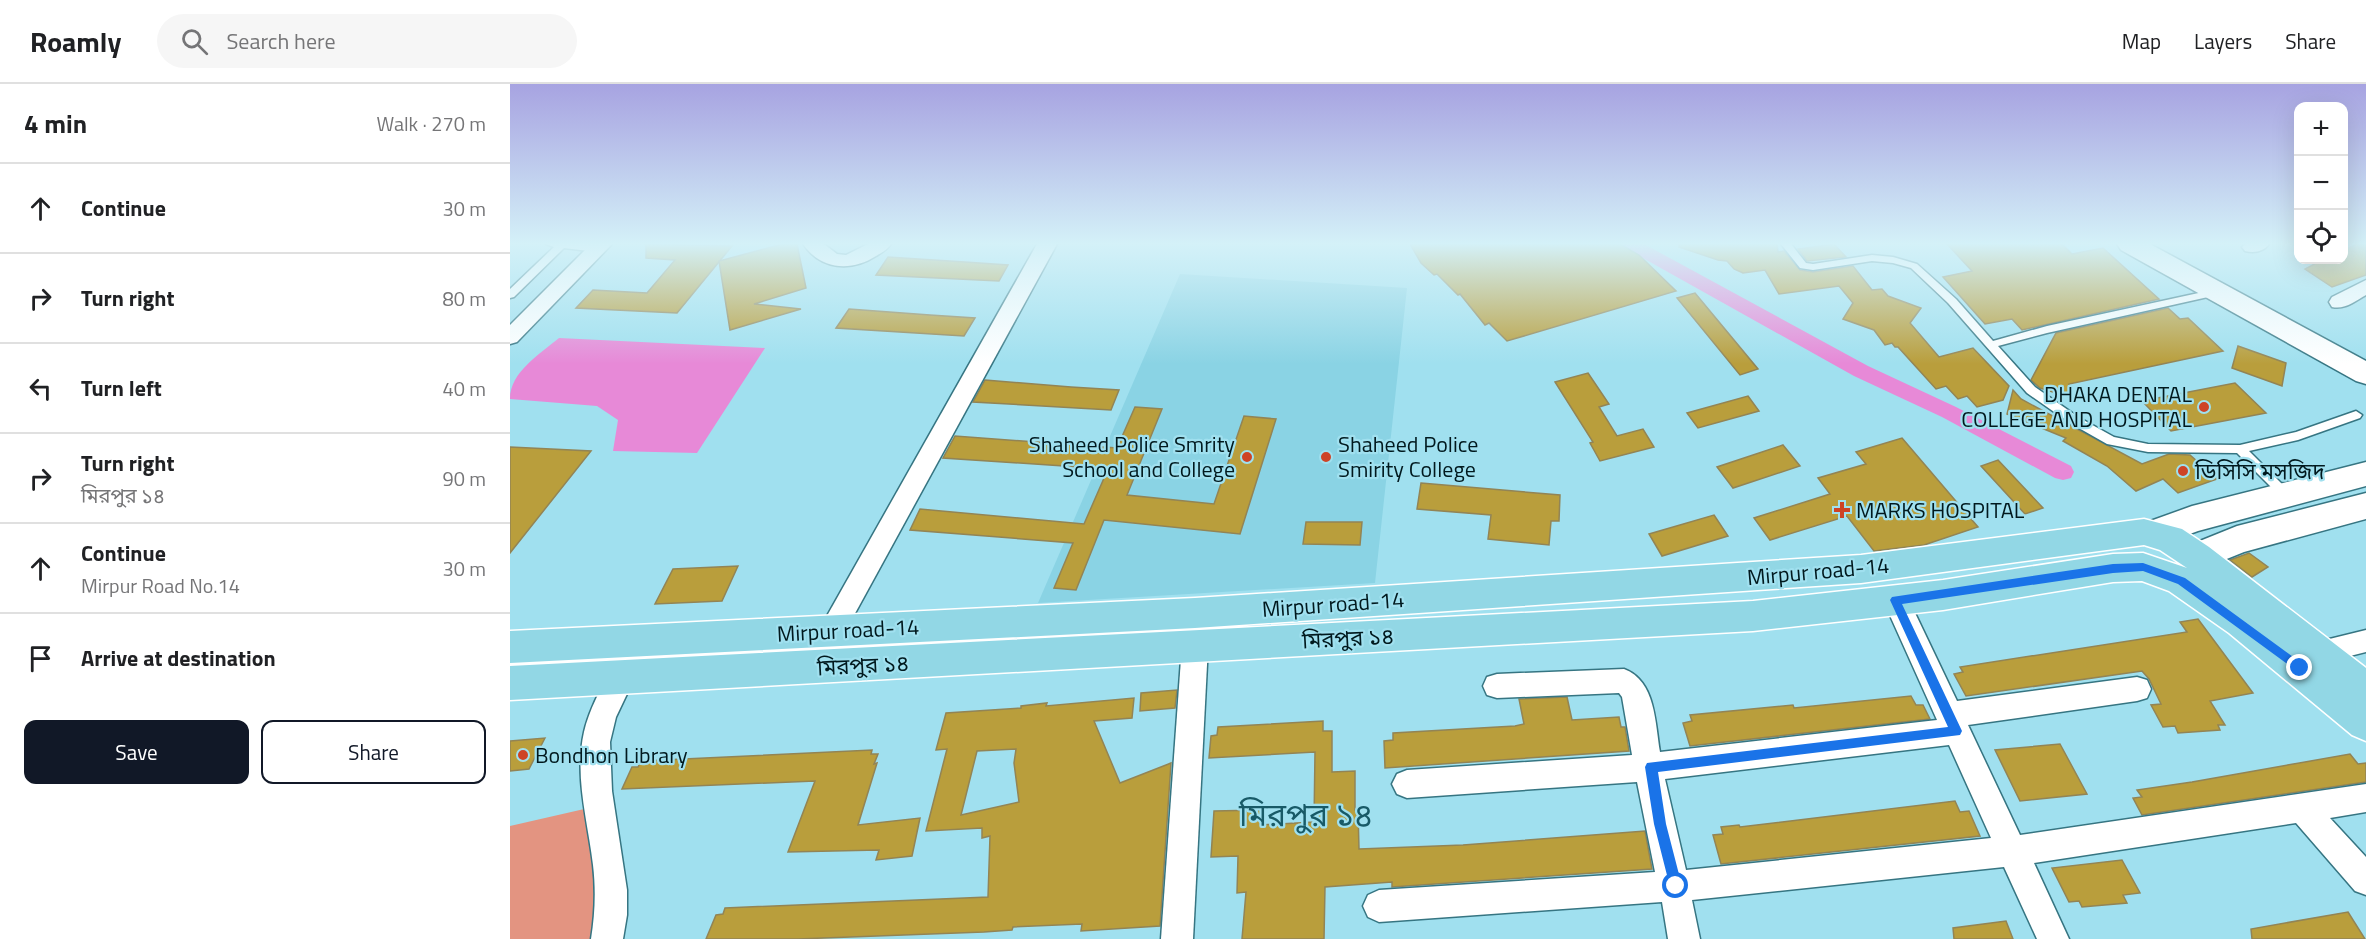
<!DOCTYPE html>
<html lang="en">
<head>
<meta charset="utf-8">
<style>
  body { margin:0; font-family:"Titillium Web","Noto Sans Bengali",sans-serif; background:#f6f6f6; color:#202124 }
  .controls { position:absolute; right:18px; top:18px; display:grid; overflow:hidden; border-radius:12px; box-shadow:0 6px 24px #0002 }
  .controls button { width:54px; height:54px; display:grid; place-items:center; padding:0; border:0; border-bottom:2px solid #e0e0e0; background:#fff; color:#202124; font:30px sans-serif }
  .stop { position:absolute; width:18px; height:18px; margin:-14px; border:4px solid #1a73e8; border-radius:50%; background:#fff }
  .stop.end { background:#1a73e8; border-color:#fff; box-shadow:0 2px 6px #0008 }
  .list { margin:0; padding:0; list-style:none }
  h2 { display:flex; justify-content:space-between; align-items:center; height:78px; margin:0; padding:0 24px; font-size:26px }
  h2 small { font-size:20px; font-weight:400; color:#757577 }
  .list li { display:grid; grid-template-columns:39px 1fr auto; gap:18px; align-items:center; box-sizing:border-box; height:90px; padding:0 24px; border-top:2px solid #e0e0e0 }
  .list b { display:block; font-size:22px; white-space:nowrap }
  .list p { margin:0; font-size:20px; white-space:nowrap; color:#757577 }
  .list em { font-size:20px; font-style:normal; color:#757577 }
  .actions { display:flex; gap:12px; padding:18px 24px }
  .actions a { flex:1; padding:14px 0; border:2px solid #111827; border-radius:12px; text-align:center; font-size:21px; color:#111827 }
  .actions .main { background:#111827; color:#fff }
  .icon { flex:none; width:33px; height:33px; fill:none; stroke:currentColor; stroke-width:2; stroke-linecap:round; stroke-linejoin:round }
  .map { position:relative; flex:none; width:1856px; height:855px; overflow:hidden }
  header { display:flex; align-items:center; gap:36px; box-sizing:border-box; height:84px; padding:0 30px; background:#fff; border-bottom:2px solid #e0e0e0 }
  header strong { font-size:28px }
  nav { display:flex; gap:33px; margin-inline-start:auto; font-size:21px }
  .search { width:420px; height:54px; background:#f6f6f6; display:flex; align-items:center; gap:15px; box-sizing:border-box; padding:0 21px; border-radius:33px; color:#757577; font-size:22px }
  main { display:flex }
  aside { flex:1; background:#fff }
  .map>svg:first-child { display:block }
</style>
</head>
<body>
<header>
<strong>Roamly</strong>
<div class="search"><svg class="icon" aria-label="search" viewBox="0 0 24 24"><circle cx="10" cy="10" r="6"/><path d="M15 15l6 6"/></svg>Search here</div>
<nav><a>Map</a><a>Layers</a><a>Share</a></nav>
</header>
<main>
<aside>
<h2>4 min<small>Walk · 270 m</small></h2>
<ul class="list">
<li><svg class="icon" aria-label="ahead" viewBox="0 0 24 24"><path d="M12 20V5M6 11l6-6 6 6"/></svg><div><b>Continue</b></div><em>30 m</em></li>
<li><svg class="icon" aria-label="right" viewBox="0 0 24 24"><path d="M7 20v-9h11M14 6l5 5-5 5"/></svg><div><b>Turn right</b></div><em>80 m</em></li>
<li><svg class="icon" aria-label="left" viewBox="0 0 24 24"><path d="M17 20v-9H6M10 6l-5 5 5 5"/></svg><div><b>Turn left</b></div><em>40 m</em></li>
<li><svg class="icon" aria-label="right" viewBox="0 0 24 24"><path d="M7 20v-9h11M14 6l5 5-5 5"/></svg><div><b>Turn right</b><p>মিরপুর ১৪</p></div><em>90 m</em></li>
<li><svg class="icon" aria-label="ahead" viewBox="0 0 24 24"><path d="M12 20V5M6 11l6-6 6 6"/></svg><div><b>Continue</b><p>Mirpur Road No.14</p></div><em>30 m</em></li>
<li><svg class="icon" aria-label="arrive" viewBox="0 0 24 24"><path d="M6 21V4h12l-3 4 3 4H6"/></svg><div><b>Arrive at destination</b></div></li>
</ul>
<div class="actions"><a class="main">Save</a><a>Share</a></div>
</aside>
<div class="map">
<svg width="1856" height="855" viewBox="0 0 1856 855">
  <rect width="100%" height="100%" fill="#a0e0ef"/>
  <path fill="#8ad3e4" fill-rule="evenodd" d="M670 190 897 204 865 499 528 519ZM625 323 652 326 617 411 704 420 734 332 766 335 730 450 577 434ZM567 449 566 506 545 503Z"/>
  <path fill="#e39481" d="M83 723 91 855H0V742Z"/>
  <path fill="#e789d7" d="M49 254 255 264 187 369 103 367 108 336 87 322 0 315C0 288 30 270 49 254Z"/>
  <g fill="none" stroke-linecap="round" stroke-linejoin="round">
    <path fill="#e789d7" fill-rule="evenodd" d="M1112 160H1134L1358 282 1446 323 1561 382 1564 388 1561 394 1553 396 1545 394 1432 333 1344 292 1115 164Z"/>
  </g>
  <g fill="#b99e3c" stroke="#928455" stroke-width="1.5" fill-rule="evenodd">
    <path d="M136 160 222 162 167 229 66 224 83 206 137 209 165 176 136 174Z"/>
    <path d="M273 160H287L296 204 244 220 291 225 220 246 209 177Z"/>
    <path d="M900 160H1110L1129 171 1166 207 997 257 979 239 975 241 950 210 948 211 927 190 924 191 911 179Z"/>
    <path d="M1169 160H1267L1268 168 1274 167 1290 186 1303 188 1343 182 1362 206 1372 205 1378 212 1411 224 1400 239 1429 273 1463 264 1499 302 1493 316 1467 323 1457 312 1448 315 1436 302 1426 305 1388 263H1385L1382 259 1375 261 1364 246 1333 235 1343 219 1329 202 1269 210 1255 186 1233 189 1224 185 1217 177 1208 176 1169 163Z"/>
    <path d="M1324 160 1336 173 1297 177 1288 165Z"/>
    <path d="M1437 160H1552L1562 170 1593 164 1649 215 1512 246 1502 235 1475 240 1433 193 1462 187Z"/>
    <path d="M1847 160H1856V191L1822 203 1795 185 1812 176H1833V166Z"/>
    <path d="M378 173 455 178 498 181 489 197 366 191Z"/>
    <path d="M1185 209 1248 285 1230 291 1167 214Z"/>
    <path d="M1658 224 1670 235 1678 234 1713 267 1559 300 1562 314 1530 304 1521 296 1546 249Z"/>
    <path d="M339 225 420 231 465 234 454 252 326 244Z"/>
    <path d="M1728 262 1776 279 1772 302 1722 284Z"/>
    <path d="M1078 289 1099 320 1089 323 1107 352 1133 345 1144 363 1090 377 1080 359 1083 358 1045 298Z"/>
    <path d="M475 296 561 303 609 306 601 326 463 318Z"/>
    <path d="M1725 299 1756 329 1661 347 1632 317Z"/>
    <path d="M1503 306 1511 315 1632 380 1659 370 1680 371 1707 395 1668 409 1653 395 1626 407 1597 382 1553 357 1556 354 1497 330Z"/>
    <path d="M1238 312 1249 327 1188 344 1177 329Z"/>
    <path d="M625 323 652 325 617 411 704 420 734 332 766 335 730 450 594 436 566 506 544 504 563 459 400 446 410 425 574 440 598 385 433 374 445 352 607 364Z"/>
    <path d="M1392 354 1468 443 1414 461 1364 467 1337 432 1260 456 1244 434 1320 410 1308 394 1356 380 1346 368Z"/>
    <path d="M1273 361 1290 382 1223 404 1207 383Z"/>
    <path d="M0 363 81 367 0 469Z"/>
    <path d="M1488 376 1533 424 1515 430 1471 382Z"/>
    <path d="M911 399 1050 411 1049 437H1041L1039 461 978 455 981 431 907 425Z"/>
    <path d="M1204 431 1218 452 1152 472 1139 450Z"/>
    <path d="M796 438H852L850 461 793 460Z"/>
    <path d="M1739 469 1758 483 1742 493 1720 476Z"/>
    <path d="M228 482 212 517 145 520 163 485Z"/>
    <path d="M1688 535 1743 609 1700 617 1715 641H1708L1710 646 1668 649 1665 642 1653 643 1641 621 1651 620 1639 595 1632 587 1456 612 1444 590 1453 588 1450 583 1677 548 1670 538Z"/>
    <path d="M667 606 665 624 630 627 631 609Z"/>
    <path d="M1401 612 1406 621H1413L1420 635 1180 662 1173 639 1182 637 1180 631 1283 621 1284 624Z"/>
    <path d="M1057 613 1062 636 1109 633 1111 643H1115L1119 667 875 684 874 657 883 656V649L1005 642 1014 640 1009 615Z"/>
    <path d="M624 614 622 634 584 637 610 699 661 679 650 842 571 847 572 840 503 843 502 846 474 848 287 855H196L206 831 213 830 215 824 478 813 480 752 472 754V744L416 747 437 665 426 666 436 629 511 624V622L537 619 536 622ZM506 665 504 679 509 718 451 731 467 667Z"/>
    <path d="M813 637V647H822V688L845 687V726H848L849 765 953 761 1135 747 1142 785 882 803V798L815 803 814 855H732L736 808 727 809 728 772 701 773 704 727 751 726 750 741 804 738 805 668 699 674 701 652 707 651 708 643Z"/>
    <path d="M35 654 19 685 0 687V657Z"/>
    <path d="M1550 660 1577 710 1510 717 1485 666Z"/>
    <path d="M362 666 361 670H368L364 680 367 679 348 741 410 734 402 772 366 776 369 766 278 768 305 697 112 705 122 683H128L131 677Z"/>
    <path d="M1840 670 1848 680 1856 679V698L1632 731 1623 714 1632 713 1627 706 1682 698Z"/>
    <path d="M1445 717 1450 728 1459 727 1470 752 1211 780 1203 751 1213 750 1211 743 1229 741 1230 743Z"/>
    <path d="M1612 776 1630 809 1613 811 1617 819 1572 823 1569 817 1559 818 1542 784Z"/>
    <path d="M1838 828 1855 855H1742L1741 845Z"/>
    <path d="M1496 837 1503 855H1444L1443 844Z"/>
  </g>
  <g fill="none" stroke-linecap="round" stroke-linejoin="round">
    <g stroke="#367582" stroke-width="3">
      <g id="lane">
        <path d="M36 160C52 160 79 156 92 165L87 168 54 164 4 213 0 214V205L44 163Z"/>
        <path d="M1271 160H1281L1296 179 1303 180 1362 171 1383 173 1407 180 1446 215 1483 257 1537 242 1707 205 1711 206V210L1707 211 1537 249 1488 262 1525 303 1568 333 1604 353 1638 360 1730 361 1786 348 1846 327 1852 331 1850 334 1788 356 1739 367 1779 407 1781 410 1779 413H1771L1727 369 1638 368 1597 360 1560 339 1517 309 1438 219 1401 184 1383 179 1362 177 1303 186 1290 184Z"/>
      </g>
    </g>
    <g stroke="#367582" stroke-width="3">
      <g id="street">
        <path d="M81 160H102L7 258 0 260V241Z"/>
        <path d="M293 160H314L327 170 336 171 358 160H381C377 166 371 169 366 172 341 188 311 186 293 160Z"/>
        <path d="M527 160H547L331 555 322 558 313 555 309 547 313 539Z"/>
        <path d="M1735 160H1759C1753 168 1744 169 1735 167L1732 163Z"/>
        <path d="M1856 196V211C1845 217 1835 226 1822 223L1819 218 1822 213Z"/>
        <path d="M1386 505 1395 508 1447 617 1627 593 1637 596 1641 605 1637 614 1627 617 1458 641 1510 751 1856 700V728L1820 734 1856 773V811L1845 807 1786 739 1524 779 1559 855H1527L1494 783 1182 816 1190 855H1158L1152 818 869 838 858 833 853 822 858 811 869 806 1145 788 1127 698 897 714 887 710 882 700 887 690 897 686 1122 671 1112 613 1109 609 987 614 977 611 973 602 977 593 987 590 1114 585C1146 597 1145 639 1150 668L1427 636 1373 516 1377 508ZM1439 661 1481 754 1176 786 1155 695Z"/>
        <path d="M1856 546V568L1808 580 1799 576 1795 568 1799 560Z"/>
        <path d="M685 549 694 553 698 561 683 855H651L672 561 676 553Z"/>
        <path d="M111 581 121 584 125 593 106 633 100 658 102 707 117 806V831L113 855H81C85 830 86 806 83 781 78 738 64 692 74 648 79 626 91 605 101 584Z"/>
      </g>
    </g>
    <g stroke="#367582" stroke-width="3">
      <g id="secondary">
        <path d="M1607 160H1640L1856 277V300L1846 297 1611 166Z"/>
        <path d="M1856 378V402L1688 447 1644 463 1632 460 1627 450 1632 440 1682 422Z"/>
        <path d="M1856 409V435L1734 468 1687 487 1675 483 1670 473 1675 463 1727 442Z"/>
      </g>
    </g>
    <g stroke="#fff" stroke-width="3">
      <path id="primary" d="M1634 435 1672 445 1699 463 1856 584V657L1842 651 1719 549 1659 507 1632 497 1603 498 1433 526 1243 547 0 616V582L1243 517 1433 496 1603 470 1633 469 1677 484 1650 466 1634 461 1351 499 685 544 0 579V547L685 514 1351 471Z"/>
    </g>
    <use href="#lane" fill="#fff" fill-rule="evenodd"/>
    <use href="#street" fill="#fff" fill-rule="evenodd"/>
    <use href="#secondary" fill="#fff" fill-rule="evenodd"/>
    <use href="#primary" fill="#92d7e5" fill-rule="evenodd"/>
  </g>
  <linearGradient id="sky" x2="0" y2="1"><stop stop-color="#a7a3e1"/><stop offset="0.57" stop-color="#d4f1f8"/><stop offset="1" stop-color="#d4f1f8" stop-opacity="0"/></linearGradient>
  <rect width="1856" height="280" fill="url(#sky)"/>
  <path fill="#1a73e8" d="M1633 479 1675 494 1794 581V587H1787L1668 500 1633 487 1603 489 1392 520 1452 647 1450 651 1148 688 1156 740 1172 802 1170 807 1166 809 1161 807 1144 740 1135 683 1137 679 1438 643 1380 516 1382 513 1603 480Z"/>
  <g fill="#ce4326" stroke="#a0e0ef" stroke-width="2">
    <circle cx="1694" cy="323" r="6"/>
    <circle cx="737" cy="373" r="6"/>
    <circle cx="816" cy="373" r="6"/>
    <circle cx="1673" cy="387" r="6"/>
    <path d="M1329 417h6v6h6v6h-6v6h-6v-6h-6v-6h6z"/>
    <circle cx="13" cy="671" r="6"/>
  </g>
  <g text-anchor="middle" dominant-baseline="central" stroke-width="4.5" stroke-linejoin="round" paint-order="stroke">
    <g font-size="22" fill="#01191e" stroke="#a0e0ef" text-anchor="start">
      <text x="1682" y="310" text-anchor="end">DHAKA DENTAL<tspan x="1682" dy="25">COLLEGE AND HOSPITAL</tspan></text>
      <text x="725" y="360" text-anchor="end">Shaheed Police Smrity<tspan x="725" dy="25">School and College</tspan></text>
      <text x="828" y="360">Shaheed Police<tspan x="828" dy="25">Smirity College</tspan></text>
      <text x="1685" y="387">ডিসিসি মসজিদ</text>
      <text x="1346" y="426">MARKS HOSPITAL</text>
      <text x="25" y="671">Bondhon Library</text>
    </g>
    <g font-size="22" fill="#01191e" stroke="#a0e0ef">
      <text transform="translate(1308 487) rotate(-5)">Mirpur road-14</text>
      <text transform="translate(823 520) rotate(-4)">Mirpur road-14</text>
      <text transform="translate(338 546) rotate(-3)">Mirpur road-14</text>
      <text transform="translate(838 554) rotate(-3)">মিরপুর ১৪</text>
      <text transform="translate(353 581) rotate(-3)">মিরপুর ১৪</text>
    </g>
    <g font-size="32" fill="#185a67" stroke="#a0e0ef">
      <text x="796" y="730">মিরপুর ১৪</text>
    </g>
  </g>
</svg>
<div class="controls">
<button>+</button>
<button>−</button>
<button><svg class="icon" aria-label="locate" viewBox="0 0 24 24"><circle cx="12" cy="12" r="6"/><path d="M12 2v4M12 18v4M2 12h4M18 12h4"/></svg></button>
</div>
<div class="stop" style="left:1166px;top:802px"></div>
<div class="stop end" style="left:1790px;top:584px"></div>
</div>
</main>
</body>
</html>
